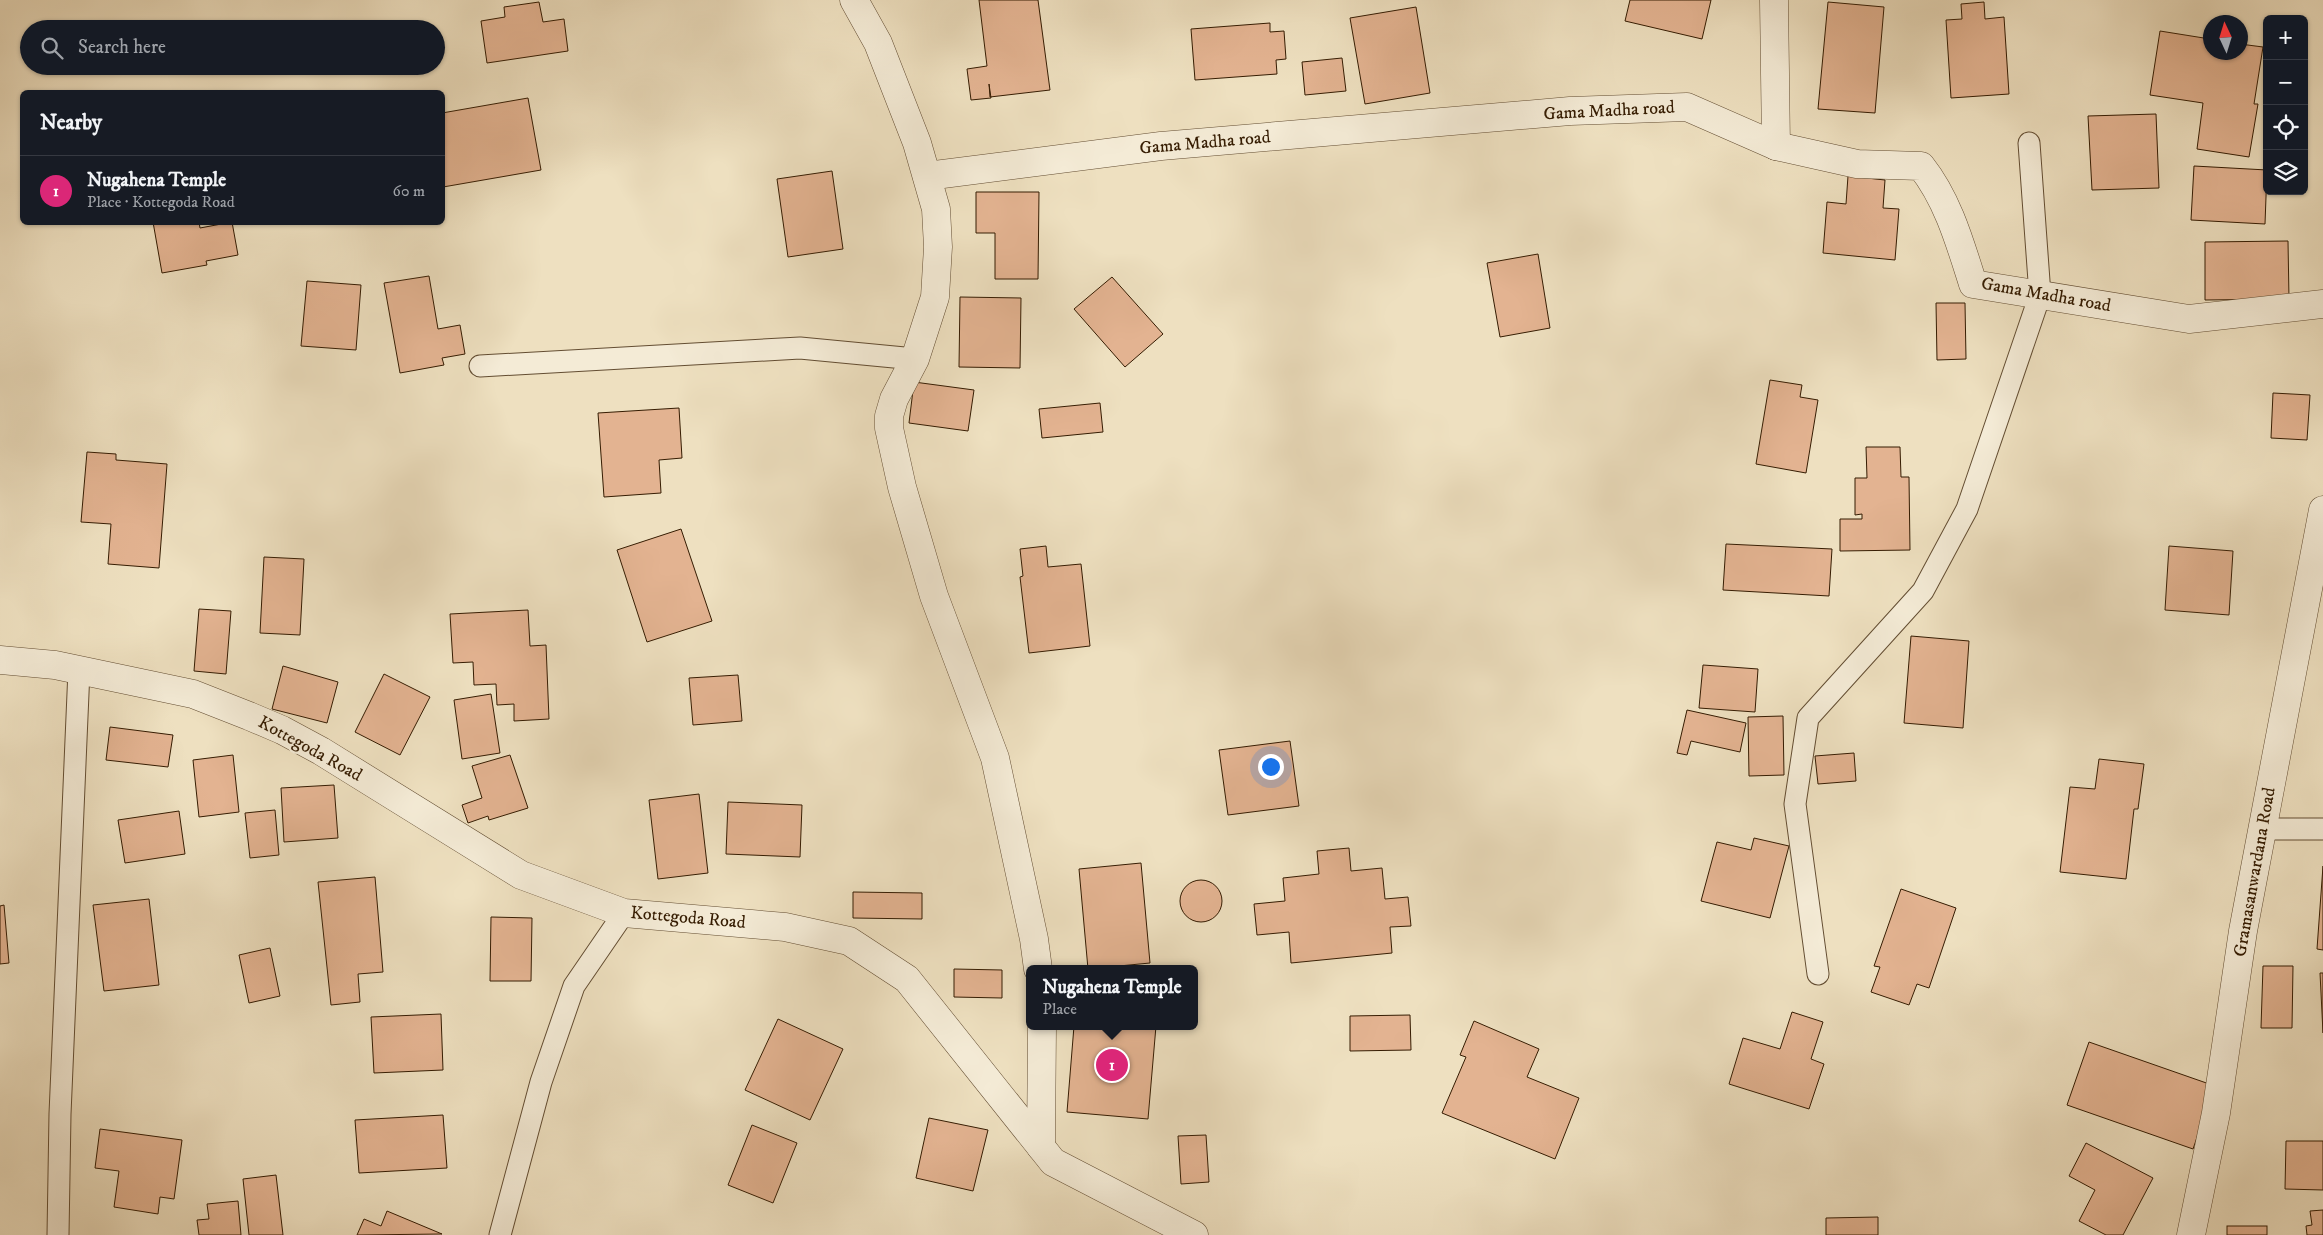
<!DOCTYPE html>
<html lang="en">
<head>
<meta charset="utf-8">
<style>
  body { margin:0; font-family:"IM FELL DW Pica",serif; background:#242831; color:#f1f3f6 }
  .controls { position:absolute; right:15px; top:15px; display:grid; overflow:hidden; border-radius:8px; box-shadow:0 1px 4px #0004 }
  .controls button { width:45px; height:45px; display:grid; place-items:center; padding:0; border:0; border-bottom:1px solid #363941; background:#171b24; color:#f1f3f6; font:25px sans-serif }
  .compass { position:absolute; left:2203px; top:15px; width:45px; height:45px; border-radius:50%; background:#171b24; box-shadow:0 1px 4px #0004; rotate:356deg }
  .you { position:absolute; left:1270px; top:766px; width:18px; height:18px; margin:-12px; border:4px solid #fff; border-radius:50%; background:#1a73e8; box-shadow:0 0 0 8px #1a73e833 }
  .badge { display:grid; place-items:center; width:32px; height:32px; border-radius:50%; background:#db2777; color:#fff; font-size:16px; font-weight:700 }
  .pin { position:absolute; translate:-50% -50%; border:2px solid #fff; box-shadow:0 1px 5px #0006 }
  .popup { position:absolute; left:1026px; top:965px; width:172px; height:65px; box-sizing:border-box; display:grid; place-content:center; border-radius:8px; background:#171b24; filter:drop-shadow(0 1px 4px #0005); font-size:16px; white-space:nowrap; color:#9ea1a6 }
  .popup b { font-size:19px; color:#f1f3f6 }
  .popup::after { content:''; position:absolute; left:50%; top:100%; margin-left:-10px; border:10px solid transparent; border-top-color:#171b24 }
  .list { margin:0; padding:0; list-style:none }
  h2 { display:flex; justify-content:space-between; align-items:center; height:65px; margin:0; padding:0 20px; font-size:21px }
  h2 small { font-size:16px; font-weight:400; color:#9ea1a6 }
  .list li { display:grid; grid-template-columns:32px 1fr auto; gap:15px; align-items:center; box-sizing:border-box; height:70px; padding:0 20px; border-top:1px solid #363941 }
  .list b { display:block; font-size:19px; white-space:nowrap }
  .list p { margin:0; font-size:16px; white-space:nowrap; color:#9ea1a6 }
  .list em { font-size:16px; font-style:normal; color:#9ea1a6 }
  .icon { flex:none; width:28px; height:28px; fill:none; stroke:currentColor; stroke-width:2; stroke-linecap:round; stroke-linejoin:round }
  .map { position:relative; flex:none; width:2323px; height:1235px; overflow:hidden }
  .search { position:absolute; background:#171b24; box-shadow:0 1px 4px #0004; left:20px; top:20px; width:425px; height:55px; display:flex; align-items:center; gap:12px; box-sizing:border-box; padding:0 18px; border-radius:28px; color:#9ea1a6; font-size:19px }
  .panel { position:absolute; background:#171b24; box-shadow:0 1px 4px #0004; left:20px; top:90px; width:425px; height:135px; border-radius:8px }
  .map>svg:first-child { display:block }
</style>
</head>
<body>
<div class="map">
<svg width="2323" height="1235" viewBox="0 0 2323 1235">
  <rect width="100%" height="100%" fill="#eee0c0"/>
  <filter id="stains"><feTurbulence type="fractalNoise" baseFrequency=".004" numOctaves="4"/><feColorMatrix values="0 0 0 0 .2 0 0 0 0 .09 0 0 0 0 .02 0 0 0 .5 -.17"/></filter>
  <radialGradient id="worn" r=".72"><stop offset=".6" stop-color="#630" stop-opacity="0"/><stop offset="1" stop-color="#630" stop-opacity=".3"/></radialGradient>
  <g fill="#e3b391" stroke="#351c02">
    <path d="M979 0H1038L1050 90 990 97 989 84 991 98 971 100 967 69 987 66Z"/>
    <path d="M1630 0H1711L1702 39 1625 21Z"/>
    <path d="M539 2 543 22 564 19 568 51 487 63 481 21 505 17 504 7Z"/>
    <path d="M1828 2 1884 7 1875 113 1818 109Z"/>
    <path d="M1984 2 1985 19 2004 17 2009 94 1951 98 1946 20 1962 19 1961 4Z"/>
    <path d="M1416 7 1430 93 1365 104 1350 18Z"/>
    <path d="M1270 23V32L1284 31 1286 59 1276 60 1277 74 1195 80 1191 29Z"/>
    <path d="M2160 31 2210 39V52H2240V44L2263 47 2254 104H2258L2249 157 2197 149 2203 103 2150 95Z"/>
    <path d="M1342 58 1346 91 1305 95 1302 62Z"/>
    <path d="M528 98 541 170 443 187 442 113Z"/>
    <path d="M2156 114 2159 188 2092 190 2088 116Z"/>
    <path d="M2194 166 2267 170 2265 224 2191 220Z"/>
    <path d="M832 171 843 249 788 257 777 179Z"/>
    <path d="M1848 176 1885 180 1883 208 1899 209 1895 260 1823 253 1827 202 1846 204Z"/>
    <path d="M976 192H1039L1038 279H995V233H976Z"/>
    <path d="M153 222H199L200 228 232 222 238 255 206 261 207 265 162 273Z"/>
    <path d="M2288 241 2289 299 2205 300V242Z"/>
    <path d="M1538 254 1550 328 1500 337 1487 263Z"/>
    <path d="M429 276 438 329 460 325 465 354 442 358 444 365 400 373 384 283Z"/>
    <path d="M1112 277 1163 334 1125 367 1074 309Z"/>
    <path d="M307 281 361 285 356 350 301 346Z"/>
    <path d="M960 297 1021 298 1020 368 959 367Z"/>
    <path d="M1936 303H1965L1966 359 1937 360Z"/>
    <path d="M1770 380 1802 385 1800 397 1818 400 1806 473 1756 464Z"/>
    <path d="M914 382 974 390 968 431 909 423Z"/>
    <path d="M2273 393 2310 395 2307 440 2271 438Z"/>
    <path d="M1100 403 1103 432 1042 438 1039 409Z"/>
    <path d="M679 408 682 458 659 460 661 493 604 497 598 413Z"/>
    <path d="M1866 447H1900L1901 477H1909L1910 550 1840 551V519H1862V514L1855 515V478H1867Z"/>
    <path d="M87 452 116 454V460L167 464 159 568 108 564 111 524 81 522Z"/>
    <path d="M681 529 712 621 647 642 617 550Z"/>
    <path d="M1726 544 1832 549 1829 596 1723 590Z"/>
    <path d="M1046 546 1048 567 1081 564 1090 646 1029 653 1020 577 1023 576 1020 549Z"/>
    <path d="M2169 546 2233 551 2229 615 2165 610Z"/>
    <path d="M264 557 304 559 300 635 260 633Z"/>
    <path d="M199 609 231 611 226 674 194 671Z"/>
    <path d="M528 610 530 646 546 645 549 719 514 721V704L497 705 496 684 474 685 473 662 453 663 450 614Z"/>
    <path d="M1911 636 1969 641 1963 728 1904 723Z"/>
    <path d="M1703 665 1758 669 1755 712 1699 708Z"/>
    <path d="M283 666 338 682 327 723 272 709Z"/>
    <path d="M384 674 430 697 400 755 355 732Z"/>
    <path d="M738 675 742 721 693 725 689 678Z"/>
    <path d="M491 694 500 753 462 759 454 700Z"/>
    <path d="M1687 710 1746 723 1740 752 1691 741 1687 755 1677 753Z"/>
    <path d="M1783 716 1784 775 1749 776 1748 717Z"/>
    <path d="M110 727 173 735 168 767 106 760Z"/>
    <path d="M1290 741 1299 806 1228 815 1219 750Z"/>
    <path d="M1854 753 1856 781 1818 784 1815 756Z"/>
    <path d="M233 755 239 812 199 817 193 760Z"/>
    <path d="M510 755 528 808 489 820 488 816 468 823 462 805 482 798 472 766Z"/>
    <path d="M2099 759 2144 764 2138 809H2134L2126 879 2060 872 2070 787 2095 789Z"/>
    <path d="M334 785 338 838 284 842 281 788Z"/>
    <path d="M699 794 708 873 658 879 649 800Z"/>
    <path d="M728 802 802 805 800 857 726 854Z"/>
    <path d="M275 810 279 855 250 858 245 813Z"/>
    <path d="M179 811 185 854 125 863 118 820Z"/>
    <path d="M1754 838 1789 846 1770 918 1701 901 1717 842 1751 850Z"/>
    <path d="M1349 848 1351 871 1382 868 1385 899 1408 897 1411 926 1390 927 1392 953 1291 963 1289 932 1257 935 1254 904 1285 901 1283 878 1319 874 1317 851Z"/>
    <path d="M1141 863 1150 963 1088 969 1079 869Z"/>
    <path d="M2323 866V950L2317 949Z"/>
    <path d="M375 877 383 972 358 974 360 1002 331 1005 318 882Z"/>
    <circle cx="1201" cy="901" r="21"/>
    <path d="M1901 889 1956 908 1929 988 1917 984 1909 1005 1871 992 1880 967 1874 966Z"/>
    <path d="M853 892 922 893V919L853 918Z"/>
    <path d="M149 899 159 985 104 991 93 905Z"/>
    <path d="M4 905 9 963 0 964V906Z"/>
    <path d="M491 917 532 918 531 981H490Z"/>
    <path d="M270 948 280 996 249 1003 239 955Z"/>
    <path d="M2263 966H2293L2292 1028H2261Z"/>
    <path d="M954 969 1002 970V998L954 997Z"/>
    <path d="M2320 973H2323V1033Z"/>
    <path d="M1792 1012 1823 1022 1811 1059 1824 1064 1809 1109 1729 1084 1743 1038 1780 1049Z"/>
    <path d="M441 1014 443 1070 374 1073 371 1017Z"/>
    <path d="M1410 1015 1411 1050 1350 1051V1016Z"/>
    <path d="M778 1019 843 1049 810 1120 745 1090Z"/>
    <path d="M1474 1021 1539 1049 1527 1077 1579 1098 1555 1159 1442 1113 1466 1057 1460 1055Z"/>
    <path d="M1074 1026H1156L1148 1119 1067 1112Z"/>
    <path d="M2089 1042 2215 1086 2193 1149 2067 1105Z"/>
    <path d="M443 1115 447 1168 359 1173 355 1120Z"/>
    <path d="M929 1118 988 1130 973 1191 916 1178Z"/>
    <path d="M752 1125 797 1143 773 1203 728 1185Z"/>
    <path d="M100 1129 182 1140 174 1199 160 1197 158 1214 114 1207 119 1171 95 1168Z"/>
    <path d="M1206 1135 1209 1182 1181 1184 1178 1136Z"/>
    <path d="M2286 1141H2323V1190L2285 1189Z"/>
    <path d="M2086 1143 2153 1178 2123 1235H2106L2079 1221 2095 1190 2069 1176Z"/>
    <path d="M276 1175 283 1235H249L243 1179Z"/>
    <path d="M238 1201 241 1235H199L197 1220 209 1219 207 1204Z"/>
    <path d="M2323 1210V1235H2307L2306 1226 2312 1225 2310 1211Z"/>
    <path d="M387 1211 442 1234 357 1235 364 1219 381 1226Z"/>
    <path d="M1878 1217V1235H1826V1218Z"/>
    <rect x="2227" y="1226" width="40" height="9"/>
  </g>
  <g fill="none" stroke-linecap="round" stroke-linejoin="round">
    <g stroke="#634d32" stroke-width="23">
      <g id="lane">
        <path d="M480 366 800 348 915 359"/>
        <path d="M2262 829H2323"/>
        <path d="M1818 974 1795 804 1808 718 1923 591 1967 509 2040 295 2029 143"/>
        <path d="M58 1235 60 1114 79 670"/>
        <path d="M500 1235 541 1082 574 986 624 913"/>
      </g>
    </g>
    <g stroke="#634d32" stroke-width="29">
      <g id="street">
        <path d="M854 0 878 43 917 143 936 209 938 247 935 297 915 359 894 399 889 416V428L902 487 934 596 995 758 1034 939 1038 969"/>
        <path d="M1774 0 1776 146"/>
        <path d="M927 176 1161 146 1570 111 1687 107 1776 146 1857 164 1921 166C1948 200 1960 243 1973 284L2189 319 2323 304"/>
        <path d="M0 660 55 665 193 694 249 716 282 730 321 751 521 875 624 913 785 927 849 941 907 979 1053 1162 1194 1235"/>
        <path d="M1041 1147 1042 1026"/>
        <path d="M2191 1235 2216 1113 2243 931 2323 510"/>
      </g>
    </g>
    <use href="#lane" stroke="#f4ebd6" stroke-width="21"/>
    <use href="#street" stroke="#f4ebd6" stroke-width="28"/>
  </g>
  <g text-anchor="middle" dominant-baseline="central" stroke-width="4.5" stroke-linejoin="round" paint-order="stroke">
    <g font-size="18" fill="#351c02" stroke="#f4ebd6">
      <text transform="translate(1609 111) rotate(-3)">Gama Madha road</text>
      <text transform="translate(1205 143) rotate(-5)">Gama Madha road</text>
      <text transform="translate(2046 295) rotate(10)">Gama Madha road</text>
      <text transform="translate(310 749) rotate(29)">Kottegoda Road</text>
      <text transform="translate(2255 872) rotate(-80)">Gramasanwardana Road</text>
      <text transform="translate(688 918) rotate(5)">Kottegoda Road</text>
    </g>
  </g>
  <rect width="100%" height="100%" filter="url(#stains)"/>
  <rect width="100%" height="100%" fill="url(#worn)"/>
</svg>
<div class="controls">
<button>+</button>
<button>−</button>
<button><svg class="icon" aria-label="locate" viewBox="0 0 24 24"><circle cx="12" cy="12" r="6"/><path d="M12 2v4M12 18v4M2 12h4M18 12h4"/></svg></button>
<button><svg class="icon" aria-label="layers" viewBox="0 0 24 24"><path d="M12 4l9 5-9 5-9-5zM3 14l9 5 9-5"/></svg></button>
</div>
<svg class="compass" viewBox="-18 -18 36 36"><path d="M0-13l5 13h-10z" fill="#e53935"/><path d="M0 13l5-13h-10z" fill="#9ea1a6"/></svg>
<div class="you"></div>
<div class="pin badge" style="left:1112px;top:1065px">1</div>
<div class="popup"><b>Nugahena Temple</b>Place</div>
<div class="search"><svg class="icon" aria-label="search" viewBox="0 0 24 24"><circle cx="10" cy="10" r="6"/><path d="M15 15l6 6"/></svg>Search here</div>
<section class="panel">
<h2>Nearby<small></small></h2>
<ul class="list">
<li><span class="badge">1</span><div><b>Nugahena Temple</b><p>Place · Kottegoda Road</p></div><em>60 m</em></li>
</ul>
</section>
</div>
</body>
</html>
